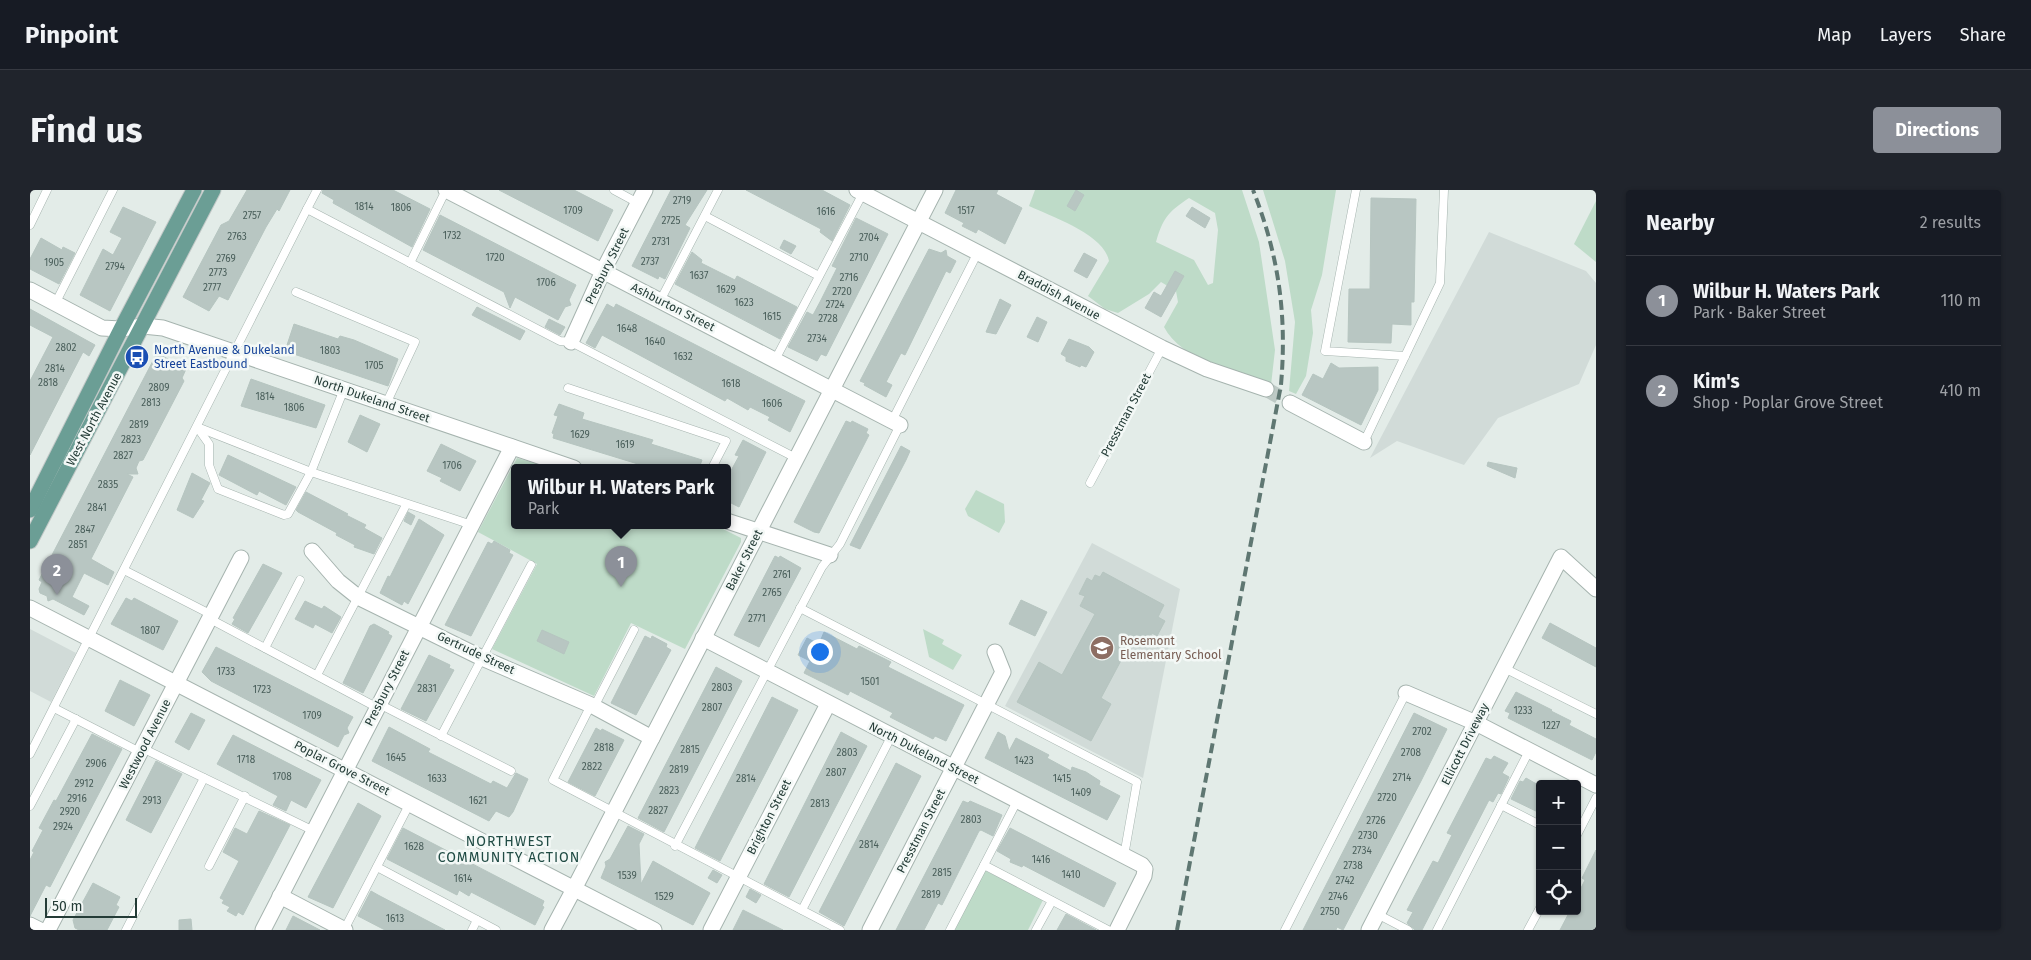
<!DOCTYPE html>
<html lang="en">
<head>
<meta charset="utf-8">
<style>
  body { margin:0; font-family:"Fira Sans",sans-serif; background:#20242c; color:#f1f3f6 }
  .controls { position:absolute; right:15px; bottom:15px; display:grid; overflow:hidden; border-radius:5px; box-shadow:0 1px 4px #0004 }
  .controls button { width:45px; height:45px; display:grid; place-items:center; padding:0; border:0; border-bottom:1px solid #363941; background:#171b24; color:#f1f3f6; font:25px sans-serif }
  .scale { position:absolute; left:15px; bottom:12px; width:92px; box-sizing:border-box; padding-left:5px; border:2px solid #243c37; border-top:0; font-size:14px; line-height:18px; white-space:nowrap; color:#243c37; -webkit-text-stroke:4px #f3f8f6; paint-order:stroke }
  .you { position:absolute; left:789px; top:461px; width:18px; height:18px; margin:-12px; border:4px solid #fff; border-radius:50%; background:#1a73e8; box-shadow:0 0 0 8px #1a73e833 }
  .badge { display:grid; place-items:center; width:32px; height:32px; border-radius:50%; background:#8c9099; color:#fff; font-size:16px; font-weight:700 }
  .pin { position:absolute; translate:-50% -41px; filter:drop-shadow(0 1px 2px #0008) }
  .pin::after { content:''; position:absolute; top:26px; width:18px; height:15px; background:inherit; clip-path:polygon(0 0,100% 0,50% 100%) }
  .popup { position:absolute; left:481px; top:274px; width:220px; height:65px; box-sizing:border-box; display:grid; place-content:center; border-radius:5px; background:#171b24; filter:drop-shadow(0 1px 4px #0005); font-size:16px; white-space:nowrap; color:#9ea1a6 }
  .popup b { font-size:19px; color:#f1f3f6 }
  .popup::after { content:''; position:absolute; left:50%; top:100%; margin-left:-10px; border:10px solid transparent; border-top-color:#171b24 }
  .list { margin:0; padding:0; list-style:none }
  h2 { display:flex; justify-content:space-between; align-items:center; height:65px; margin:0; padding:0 20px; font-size:21px }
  h2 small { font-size:16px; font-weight:400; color:#9ea1a6 }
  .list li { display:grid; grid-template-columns:32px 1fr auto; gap:15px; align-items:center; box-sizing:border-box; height:90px; padding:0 20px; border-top:1px solid #363941 }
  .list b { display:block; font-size:19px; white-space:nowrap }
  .list p { margin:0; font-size:16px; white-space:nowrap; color:#9ea1a6 }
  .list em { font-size:16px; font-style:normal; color:#9ea1a6 }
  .icon { flex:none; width:28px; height:28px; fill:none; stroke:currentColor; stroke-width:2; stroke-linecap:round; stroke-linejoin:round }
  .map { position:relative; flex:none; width:1566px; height:740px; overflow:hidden; border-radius:5px }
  header { display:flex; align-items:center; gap:30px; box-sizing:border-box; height:70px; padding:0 25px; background:#171b24; border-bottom:1px solid #363941 }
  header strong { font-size:24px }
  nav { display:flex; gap:28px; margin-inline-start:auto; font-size:18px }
  .intro { display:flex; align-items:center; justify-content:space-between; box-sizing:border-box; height:120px; padding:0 30px }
  h1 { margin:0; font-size:35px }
  .button { padding:12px 22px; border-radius:5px; background:#8c9099; color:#fff; font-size:18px; font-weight:700 }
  main { display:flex; gap:30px; padding:0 30px }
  aside { flex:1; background:#171b24; border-radius:5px; box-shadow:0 1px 4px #0004 }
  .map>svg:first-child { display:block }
</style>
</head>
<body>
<header>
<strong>Pinpoint</strong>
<nav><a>Map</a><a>Layers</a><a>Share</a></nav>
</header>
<div class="intro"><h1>Find us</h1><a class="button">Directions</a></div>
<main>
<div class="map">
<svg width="1566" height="740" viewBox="0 0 1566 740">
  <rect width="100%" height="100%" fill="#e3ece8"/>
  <g fill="#d1dbd8">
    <path d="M1459 42 1556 81 1566 93V155L1549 194 1468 228 1434 275 1367 251 1340 268Z"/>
    <path d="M1062 353 1150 399 1113 588 975 516Z"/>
    <path d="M0 439 46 463 21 512 0 501Z"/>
  </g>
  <g fill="#bedbc8" fill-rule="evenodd">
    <path d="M1005 0H1212L1229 52 1245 160 1241 195C1208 184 1151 170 1134 137L1148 112 1146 101 1131 92 1119 104 1088 123 1075 119 1058 106 1079 71C1074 44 1022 27 999 16ZM1159 8 1185 23 1188 40 1183 93 1178 95 1164 70 1126 52C1133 28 1138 22 1159 8Z"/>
    <path d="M1233 0H1306L1292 85 1281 120 1283 143 1276 186 1266 204 1259 201 1265 132 1255 71Z"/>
    <path d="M1566 11V72L1544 54Z"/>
    <path d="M487 268 522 278H485V336H687L711 348V352L655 459 601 433 564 506 462 459 507 374 448 342Z"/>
    <path d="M946 300 974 314 975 332 969 343 938 326 935 319Z"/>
    <path d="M893 439 914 450 912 454 932 465 923 480 899 467Z"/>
    <path d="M954 680 1013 710 998 740H923Z"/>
  </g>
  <g fill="#b8c6c2" stroke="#b6c5c0">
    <path d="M217 0H260L249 21 247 19 236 37 198 110 189 106 179 121 153 107 191 35 199 31Z"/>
    <path d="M293 0H363L400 19 382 57 303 13 304 10 292 3Z"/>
    <path d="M469 0H544L583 20 568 51Z"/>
    <path d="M641 0H677L655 35 660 38 635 89 629 86 628 89 602 76Z"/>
    <path d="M716 0H792L820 15 802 51 790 42 791 39Z"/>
    <path d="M926 0H968L966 4 992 18 975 54 948 39 946 43 932 36 934 33 915 23Z"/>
    <path d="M1046 0 1054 5 1045 21 1037 16Z"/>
    <path d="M1341 8 1386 9 1384 112H1381V135L1362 134 1361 153 1318 152 1319 99H1340Z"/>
    <path d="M93 17 126 32 80 121 50 105 73 59 83 65 92 48 80 42Z"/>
    <path d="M1162 17 1180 28 1175 38 1156 26Z"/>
    <path d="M410 25 546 95 539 110 541 115 535 117 528 130 485 107 480 118 474 102 393 60Z"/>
    <path d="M826 28 858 44 796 166 791 164 787 171 758 157 777 122 783 125 791 110 807 78 802 76Z"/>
    <path d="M11 48 32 60 33 57 45 63 29 94 0 79V69Z"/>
    <path d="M754 50 766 56 761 64 750 58Z"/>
    <path d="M899 59 911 63 916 60 917 66 926 71 920 83 916 81 875 165 871 163 856 192 862 195 856 207 834 195 835 193 830 191Z"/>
    <path d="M662 62 672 70 671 73 705 90 707 86 767 117 750 149 645 94Z"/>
    <path d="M1054 63 1067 70 1057 88 1044 81Z"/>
    <path d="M1145 81 1154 86 1131 127 1115 118 1124 102 1131 106Z"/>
    <path d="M970 109 981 115 966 144 956 142Z"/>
    <path d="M577 114 584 118 586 114 775 211 760 242 738 230 740 227 720 217 718 220 697 208 695 211 572 145 565 158 556 153Z"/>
    <path d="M447 117 495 141 490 150 442 125Z"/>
    <path d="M0 119 65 155 59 166 53 162 0 265V191L23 147 0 135Z"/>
    <path d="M1007 127 1017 132 1008 152 997 147Z"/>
    <path d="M519 129 535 137 530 145 515 137Z"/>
    <path d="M264 134 308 149 310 146 324 150 368 169 358 196 255 161Z"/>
    <path d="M1039 149 1059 157 1064 162 1056 177 1051 175 1050 177 1036 171V167L1031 164Z"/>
    <path d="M127 163 156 179 152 188 154 191 113 270 109 271 106 278 108 284H97L103 287 61 369 84 382 78 395 54 383 42 407 59 416 54 425 23 409 18 411 17 406 10 403 9 399 12 392 9 390Z"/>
    <path d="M1301 173 1309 178 1348 177V200L1331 235 1272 205 1283 184 1293 189Z"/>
    <path d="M221 189 295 215 286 238 211 216Z"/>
    <path d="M529 214 554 223 552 229 623 250 621 254 672 270 669 278H621L523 248 524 244 522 243 528 226 524 225Z"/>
    <path d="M330 225 350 234 337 262 318 252Z"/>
    <path d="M816 231 821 233 822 231 838 239 836 243 839 245 789 343 784 342 764 332Z"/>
    <path d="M713 250 736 262 709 317 697 311V288L709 266 705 265Z"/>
    <path d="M411 254 446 271 430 301 410 291 412 288 397 281Z"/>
    <path d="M871 256 880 261 876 270 830 359 820 355Z"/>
    <path d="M198 265 266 297 256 315 229 301 227 305 189 285Z"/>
    <path d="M1458 272 1487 278 1485 288 1457 276Z"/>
    <path d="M162 283 180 293 171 310 174 311 163 328 147 320Z"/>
    <path d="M276 302 318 324 316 325 336 335 334 338 352 348 344 364 324 357 325 355 306 345 307 343 268 322 266 320Z"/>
    <path d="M378 322 385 326 381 335 374 331Z"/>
    <path d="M389 329 414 345 378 414 374 411 372 415 350 403 358 386 360 387Z"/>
    <path d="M464 351 480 360 479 363 483 365 441 446 415 435 458 352 462 354Z"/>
    <path d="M745 366 749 368 750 366 771 378 729 457 704 445Z"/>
    <path d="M233 374 252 383 218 443 202 434 205 429 203 428Z"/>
    <path d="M1073 382 1134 415 1128 427 1135 431 1127 446 1122 443 1116 455 1103 448 1071 508 1081 514 1061 551 987 512 1009 472 1032 485 1065 424 1050 416 1055 406 1049 404 1057 388 1062 391 1065 385 1070 387Z"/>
    <path d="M96 408 102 411 104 408 148 431 133 460 81 434Z"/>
    <path d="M991 410 1017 422 1005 446 979 434Z"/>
    <path d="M275 411 292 419 294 416 311 427 302 443 285 434 283 438 265 429Z"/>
    <path d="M1520 433 1566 458V477L1512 448Z"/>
    <path d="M344 434 359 442 358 444 362 446 333 503 313 493 340 436Z"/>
    <path d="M512 440 539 452 534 464 507 451Z"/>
    <path d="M794 442 827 459 829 456 861 472 858 477 934 515 916 551 905 546 903 549 860 527 863 523 820 501 818 505 774 483 780 471 768 465 777 448 789 454Z"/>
    <path d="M615 446 621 449 622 446 637 454 636 457 641 460 606 525 581 513Z"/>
    <path d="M186 457 323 527 317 538 319 543 314 545 308 557 181 491 172 482Z"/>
    <path d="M399 465 420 475 419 478 424 480 396 531 371 519Z"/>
    <path d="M686 477 712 491 634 642 608 628Z"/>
    <path d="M90 490 120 505 104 536 75 521Z"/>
    <path d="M1486 502 1522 520 1521 521 1541 531 1539 535 1566 549V562L1562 570 1478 528 1480 523 1475 521Z"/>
    <path d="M742 507 768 520 690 671 665 658Z"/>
    <path d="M161 523 175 530 159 560 145 552Z"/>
    <path d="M1384 523 1417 539 1391 591 1313 740 1307 737 1306 740H1273Z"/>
    <path d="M359 537 400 559 398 562 461 594 463 591 477 598 486 583 498 589 483 622 479 627 466 621 459 631 342 571Z"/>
    <path d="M566 538 571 541 572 539 594 550 565 606 538 592Z"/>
    <path d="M811 542 837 556 759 707 734 694Z"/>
    <path d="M968 542 975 546 979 561 986 548 1019 565 1017 568 1041 581 1042 577 1056 582 1070 591 1069 595 1090 606 1077 630 955 568Z"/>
    <path d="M62 544 92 559 20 697 16 695 0 726V670L4 662 2 661 13 640 9 638 24 610 26 611Z"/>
    <path d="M203 545 291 590 276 618 261 610 256 621 243 615 248 606 187 574Z"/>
    <path d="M1464 566 1478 573 1472 583 1479 587 1471 604 1468 603 1463 612 1459 610 1392 740H1385L1377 733 1383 722 1377 720 1403 671 1408 673 1422 645 1417 643 1456 568 1461 570Z"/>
    <path d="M126 571 152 584 121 643 96 630Z"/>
    <path d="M866 573 891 586 814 736 789 722Z"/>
    <path d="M1496 588 1510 596V623L1481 609 1490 591 1493 592Z"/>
    <path d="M933 611 938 613 940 611 972 625 963 646 951 640 949 641 912 715 908 713 894 740H866Z"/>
    <path d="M328 613 351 626 303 718 278 707Z"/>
    <path d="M229 621 260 635 213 725 208 722 206 726 197 721 200 717 192 713 194 710 190 708 209 671 193 662 205 638 217 644Z"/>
    <path d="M598 636 614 644 609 654 611 694 623 671 680 703 663 735 571 688 576 676 575 672 580 669Z"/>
    <path d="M373 638 514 711 512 716 514 717 505 735 441 702 439 706 429 700 427 705 357 669Z"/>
    <path d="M980 638 1086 693 1074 717 993 675 992 677 980 672 981 669 967 661Z"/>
    <path d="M1566 660V740H1530L1540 721H1547V706L1555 690 1552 688Z"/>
    <path d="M683 680 692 685 687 693 678 688Z"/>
    <path d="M63 693 90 707 86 715 89 717 77 740H49L45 738 43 730Z"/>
    <path d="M720 699 731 705 726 713 716 707Z"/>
    <path d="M341 701 348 705 415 740H355L328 726Z"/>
    <path d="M713 720 753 740H703Z"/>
    <path d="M1036 724 1066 740H1027Z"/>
    <path d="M263 726 290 740H256Z"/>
    <path d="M161 729 162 740H149V730Z"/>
  </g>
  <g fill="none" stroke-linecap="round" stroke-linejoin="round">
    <path stroke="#bdc9c5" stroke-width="15" stroke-dasharray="15 8" stroke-linecap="butt" d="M1236 199 1260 213"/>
    <g stroke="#a6b4af" stroke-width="9">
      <g id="service">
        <path d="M584 0 608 13"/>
        <path d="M1326 0 1295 161 1375 166"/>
        <path d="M277 19 287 0"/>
        <path d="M675 26 789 86"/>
        <path d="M0 35 17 0"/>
        <path d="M380 73 416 0"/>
        <path d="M266 102 385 152 356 214"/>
        <path d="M630 111 688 0"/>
        <path d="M25 114 83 0"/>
        <path d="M745 170 833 3"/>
        <path d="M538 198 696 251 682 278"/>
        <path d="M862 231 948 62"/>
        <path d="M167 237 281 282 442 335"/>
        <path d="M167 237 179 254V275L188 299 254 325 258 324 281 282 314 199"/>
        <path d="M1334 252 1410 93 1414 0"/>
        <path d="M1060 293 1132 158"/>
        <path d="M94 380 182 425"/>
        <path d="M770 418 1107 592 1094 666"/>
        <path d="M180 429 348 518"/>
        <path d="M235 458 270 390"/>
        <path d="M1474 478 1566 524"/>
        <path d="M287 485 376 315"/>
        <path d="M349 514 481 581"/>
        <path d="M561 515 523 590 810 740"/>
        <path d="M564 517 604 440"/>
        <path d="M24 518 110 562"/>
        <path d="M411 546 501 375"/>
        <path d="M112 558 284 641"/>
        <path d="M0 564 277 19 530 151 541 152 766 268"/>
        <path d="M1471 615 1510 635"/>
        <path d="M0 616 46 529"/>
        <path d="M1547 645 1566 608"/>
        <path d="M645 656 792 377 810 354 870 235"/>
        <path d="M954 675 987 611"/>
        <path d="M179 676 215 606"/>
        <path d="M347 677 466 740"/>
        <path d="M772 720 861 547"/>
        <path d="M1347 724 1378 740"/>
        <path d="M96 740 174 588"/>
        <path d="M314 740 380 613"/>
        <path d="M442 740 447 730"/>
        <path d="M920 740 954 675 1078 740"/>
        <path d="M1006 740 1022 711"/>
        <path d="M1255 740 1376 503"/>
        <path d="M1407 740 1499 561"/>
        <path d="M1498 740 1510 718"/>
      </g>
    </g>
    <g stroke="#a6b4af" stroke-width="17">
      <g id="minor">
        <path d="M416 0 870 235"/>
        <path d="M827 0 1132 158 1177 179 1236 199"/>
        <path d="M91 139 113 136 133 138 544 278"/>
        <path d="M541 152 573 81 615 0"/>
        <path d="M1260 213 1334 252"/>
        <path d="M697 331 800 365"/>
        <path d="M282 361 308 391 328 407 452 468 561 515 622 548"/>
        <path d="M673 448 1112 675 1115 679 1114 686 1087 740"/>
        <path d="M1376 503 1446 533 1566 595"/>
        <path d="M250 706 315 740"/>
        <path d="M0 735 10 740"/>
        <path d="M18 740 211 368"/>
        <path d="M233 740 482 257"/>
        <path d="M522 740 544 699"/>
        <path d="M681 740 798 514"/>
        <path d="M840 740 973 482 965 462"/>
        <path d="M1339 740 1531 367 1566 399"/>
      </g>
    </g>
    <g stroke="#a6b4af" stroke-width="17">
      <g id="tertiary">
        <path d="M0 100 72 138 91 139"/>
        <path d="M0 418 624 740"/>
        <path d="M544 699 905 0"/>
      </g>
    </g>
    <g stroke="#c2c8c7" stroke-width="17">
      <g id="primary">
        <path d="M0 320 91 139 164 0"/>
        <path d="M0 351 183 0"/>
      </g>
    </g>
    <use href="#service" stroke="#fff" stroke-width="8"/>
    <use href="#minor" stroke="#fff" stroke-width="15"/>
    <use href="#tertiary" stroke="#fff" stroke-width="15"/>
    <use href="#primary" stroke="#6b9e95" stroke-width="15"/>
    <path stroke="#5f7772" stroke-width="4" stroke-dasharray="10 5" stroke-linecap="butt" d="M1147 740 1251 195C1257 125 1249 66 1223 0"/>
  </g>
  <defs>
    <g id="bus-disc" transform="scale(1.25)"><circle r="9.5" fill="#1a4fb4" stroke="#f3f8f6"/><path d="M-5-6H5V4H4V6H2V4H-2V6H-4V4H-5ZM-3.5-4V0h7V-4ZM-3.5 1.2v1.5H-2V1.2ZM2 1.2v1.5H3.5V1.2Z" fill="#fff"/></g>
    <g id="school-disc" transform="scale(1.25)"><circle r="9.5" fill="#8d6e63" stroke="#f3f8f6"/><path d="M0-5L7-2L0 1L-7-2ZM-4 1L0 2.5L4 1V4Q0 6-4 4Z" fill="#fff"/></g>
  </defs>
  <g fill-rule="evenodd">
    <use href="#bus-disc" x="107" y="167"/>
    <use href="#school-disc" x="1072" y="458"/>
  </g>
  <g text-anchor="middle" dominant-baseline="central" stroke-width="5" stroke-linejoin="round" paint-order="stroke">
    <g font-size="10" fill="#495e5a">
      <text x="652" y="11">2719</text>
      <text x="334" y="17">1814</text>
      <text x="371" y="18">1806</text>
      <text x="543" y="21">1709</text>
      <text x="936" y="21">1517</text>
      <text x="796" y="22">1616</text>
      <text x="222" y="26">2757</text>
      <text x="641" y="31">2725</text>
      <text x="422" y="46">1732</text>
      <text x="207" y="47">2763</text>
      <text x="839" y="48">2704</text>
      <text x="631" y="52">2731</text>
      <text x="465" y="68">1720</text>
      <text x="829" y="68">2710</text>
      <text x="196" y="69">2769</text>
      <text x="620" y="72">2737</text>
      <text x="24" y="73">1905</text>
      <text x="85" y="77">2794</text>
      <text x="188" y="83">2773</text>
      <text x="669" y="86">1637</text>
      <text x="819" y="88">2716</text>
      <text x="516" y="93">1706</text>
      <text x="182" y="98">2777</text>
      <text x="696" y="100">1629</text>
      <text x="812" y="102">2720</text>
      <text x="714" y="113">1623</text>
      <text x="805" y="115">2724</text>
      <text x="742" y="127">1615</text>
      <text x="798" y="129">2728</text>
      <text x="597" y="139">1648</text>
      <text x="787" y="149">2734</text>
      <text x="625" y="152">1640</text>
      <text x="36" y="158">2802</text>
      <text x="300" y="161">1803</text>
      <text x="653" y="167">1632</text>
      <text x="344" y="176">1705</text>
      <text x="25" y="179">2814</text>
      <text x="18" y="193">2818</text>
      <text x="701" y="194">1618</text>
      <text x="129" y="198">2809</text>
      <text x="235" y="207">1814</text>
      <text x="121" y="213">2813</text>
      <text x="742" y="214">1606</text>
      <text x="264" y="218">1806</text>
      <text x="109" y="235">2819</text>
      <text x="550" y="245">1629</text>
      <text x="101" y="250">2823</text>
      <text x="595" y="255">1619</text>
      <text x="93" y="266">2827</text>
      <text x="422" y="276">1706</text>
      <text x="78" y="295">2835</text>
      <text x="67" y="318">2841</text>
      <text x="55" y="340">2847</text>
      <text x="48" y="355">2851</text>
      <text x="752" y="385">2761</text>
      <text x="742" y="403">2765</text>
      <text x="727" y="429">2771</text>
      <text x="120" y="441">1807</text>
      <text x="196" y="482">1733</text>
      <text x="840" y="492">1501</text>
      <text x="692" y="498">2803</text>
      <text x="397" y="499">2831</text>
      <text x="232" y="500">1723</text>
      <text x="682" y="518">2807</text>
      <text x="1493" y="521">1233</text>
      <text x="282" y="526">1709</text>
      <text x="1521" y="536">1227</text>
      <text x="1392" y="542">2702</text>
      <text x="574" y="558">2818</text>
      <text x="660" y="560">2815</text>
      <text x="817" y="563">2803</text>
      <text x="1381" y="563">2708</text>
      <text x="366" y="568">1645</text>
      <text x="216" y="570">1718</text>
      <text x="994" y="571">1423</text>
      <text x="66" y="574">2906</text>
      <text x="562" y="577">2822</text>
      <text x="649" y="580">2819</text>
      <text x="806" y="583">2807</text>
      <text x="252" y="587">1708</text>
      <text x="1372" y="588">2714</text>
      <text x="407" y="589">1633</text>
      <text x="716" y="589">2814</text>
      <text x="1032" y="589">1415</text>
      <text x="54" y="594">2912</text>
      <text x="639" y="601">2823</text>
      <text x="1051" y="603">1409</text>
      <text x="1357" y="608">2720</text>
      <text x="47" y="609">2916</text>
      <text x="122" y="611">2913</text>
      <text x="448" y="611">1621</text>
      <text x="790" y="614">2813</text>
      <text x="628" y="621">2827</text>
      <text x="40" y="622">2920</text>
      <text x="941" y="630">2803</text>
      <text x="1346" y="631">2726</text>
      <text x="33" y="637">2924</text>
      <text x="1338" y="646">2730</text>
      <text x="839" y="655">2814</text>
      <text x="384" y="657">1628</text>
      <text x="1332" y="661">2734</text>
      <text x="1011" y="670">1416</text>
      <text x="1323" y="676">2738</text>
      <text x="912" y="683">2815</text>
      <text x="1041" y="685">1410</text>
      <text x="597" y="686">1539</text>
      <text x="433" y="689">1614</text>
      <text x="1315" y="691">2742</text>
      <text x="901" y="705">2819</text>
      <text x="634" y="707">1529</text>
      <text x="1308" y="707">2746</text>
      <text x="1300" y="722">2750</text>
      <text x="365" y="729">1613</text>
    </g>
    <g font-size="12" fill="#243c37" stroke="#f3f8f6">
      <text transform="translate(577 76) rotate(-64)">Presbury Street</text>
      <text transform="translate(1029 105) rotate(28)">Braddish Avenue</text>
      <text transform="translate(643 117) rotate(27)">Ashburton Street</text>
      <text transform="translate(342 209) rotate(19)">North Dukeland Street</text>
      <text transform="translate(1096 225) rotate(-62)">Presstman Street</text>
      <text transform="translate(64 229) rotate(-62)">West North Avenue</text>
      <text transform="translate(714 370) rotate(-63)">Baker Street</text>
      <text transform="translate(446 463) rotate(25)">Gertrude Street</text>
      <text transform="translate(357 498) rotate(-63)">Presbury Street</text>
      <text transform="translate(115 554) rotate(-63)">Westwood Avenue</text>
      <text transform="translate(1435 554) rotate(-63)">Ellicott Driveway</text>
      <text transform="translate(894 563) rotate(27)">North Dukeland Street</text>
      <text transform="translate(312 578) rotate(27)">Poplar Grove Street</text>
      <text transform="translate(739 627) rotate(-63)">Brighton Street</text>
      <text transform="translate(891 641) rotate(-63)">Presstman Street</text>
    </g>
    <g font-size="12" fill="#164399" stroke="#f3f8f6" text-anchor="start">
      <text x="124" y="160">North Avenue &amp; Dukeland<tspan x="124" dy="14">Street Eastbound</tspan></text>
    </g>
    <g font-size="12" fill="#785e54" stroke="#f3f8f6" text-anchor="start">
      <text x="1090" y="451">Rosemont<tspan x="1090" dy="14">Elementary School</tspan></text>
    </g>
    <g font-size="14" letter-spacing="1" fill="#214c45" stroke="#f3f8f6">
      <text x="479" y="651">NORTHWEST<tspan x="479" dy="16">COMMUNITY ACTION</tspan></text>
    </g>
  </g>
</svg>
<div class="controls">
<button>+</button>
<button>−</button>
<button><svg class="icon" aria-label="locate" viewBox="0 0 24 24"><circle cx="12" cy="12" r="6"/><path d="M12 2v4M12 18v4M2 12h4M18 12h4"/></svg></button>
</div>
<div class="scale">50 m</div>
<div class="you"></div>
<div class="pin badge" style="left:591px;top:397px">1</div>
<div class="popup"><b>Wilbur H. Waters Park</b>Park</div>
<div class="pin badge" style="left:27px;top:405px">2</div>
</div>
<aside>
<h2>Nearby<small>2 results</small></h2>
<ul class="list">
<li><span class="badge">1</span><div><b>Wilbur H. Waters Park</b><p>Park · Baker Street</p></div><em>110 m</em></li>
<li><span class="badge">2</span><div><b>Kim's</b><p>Shop · Poplar Grove Street</p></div><em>410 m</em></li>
</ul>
</aside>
</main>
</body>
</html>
